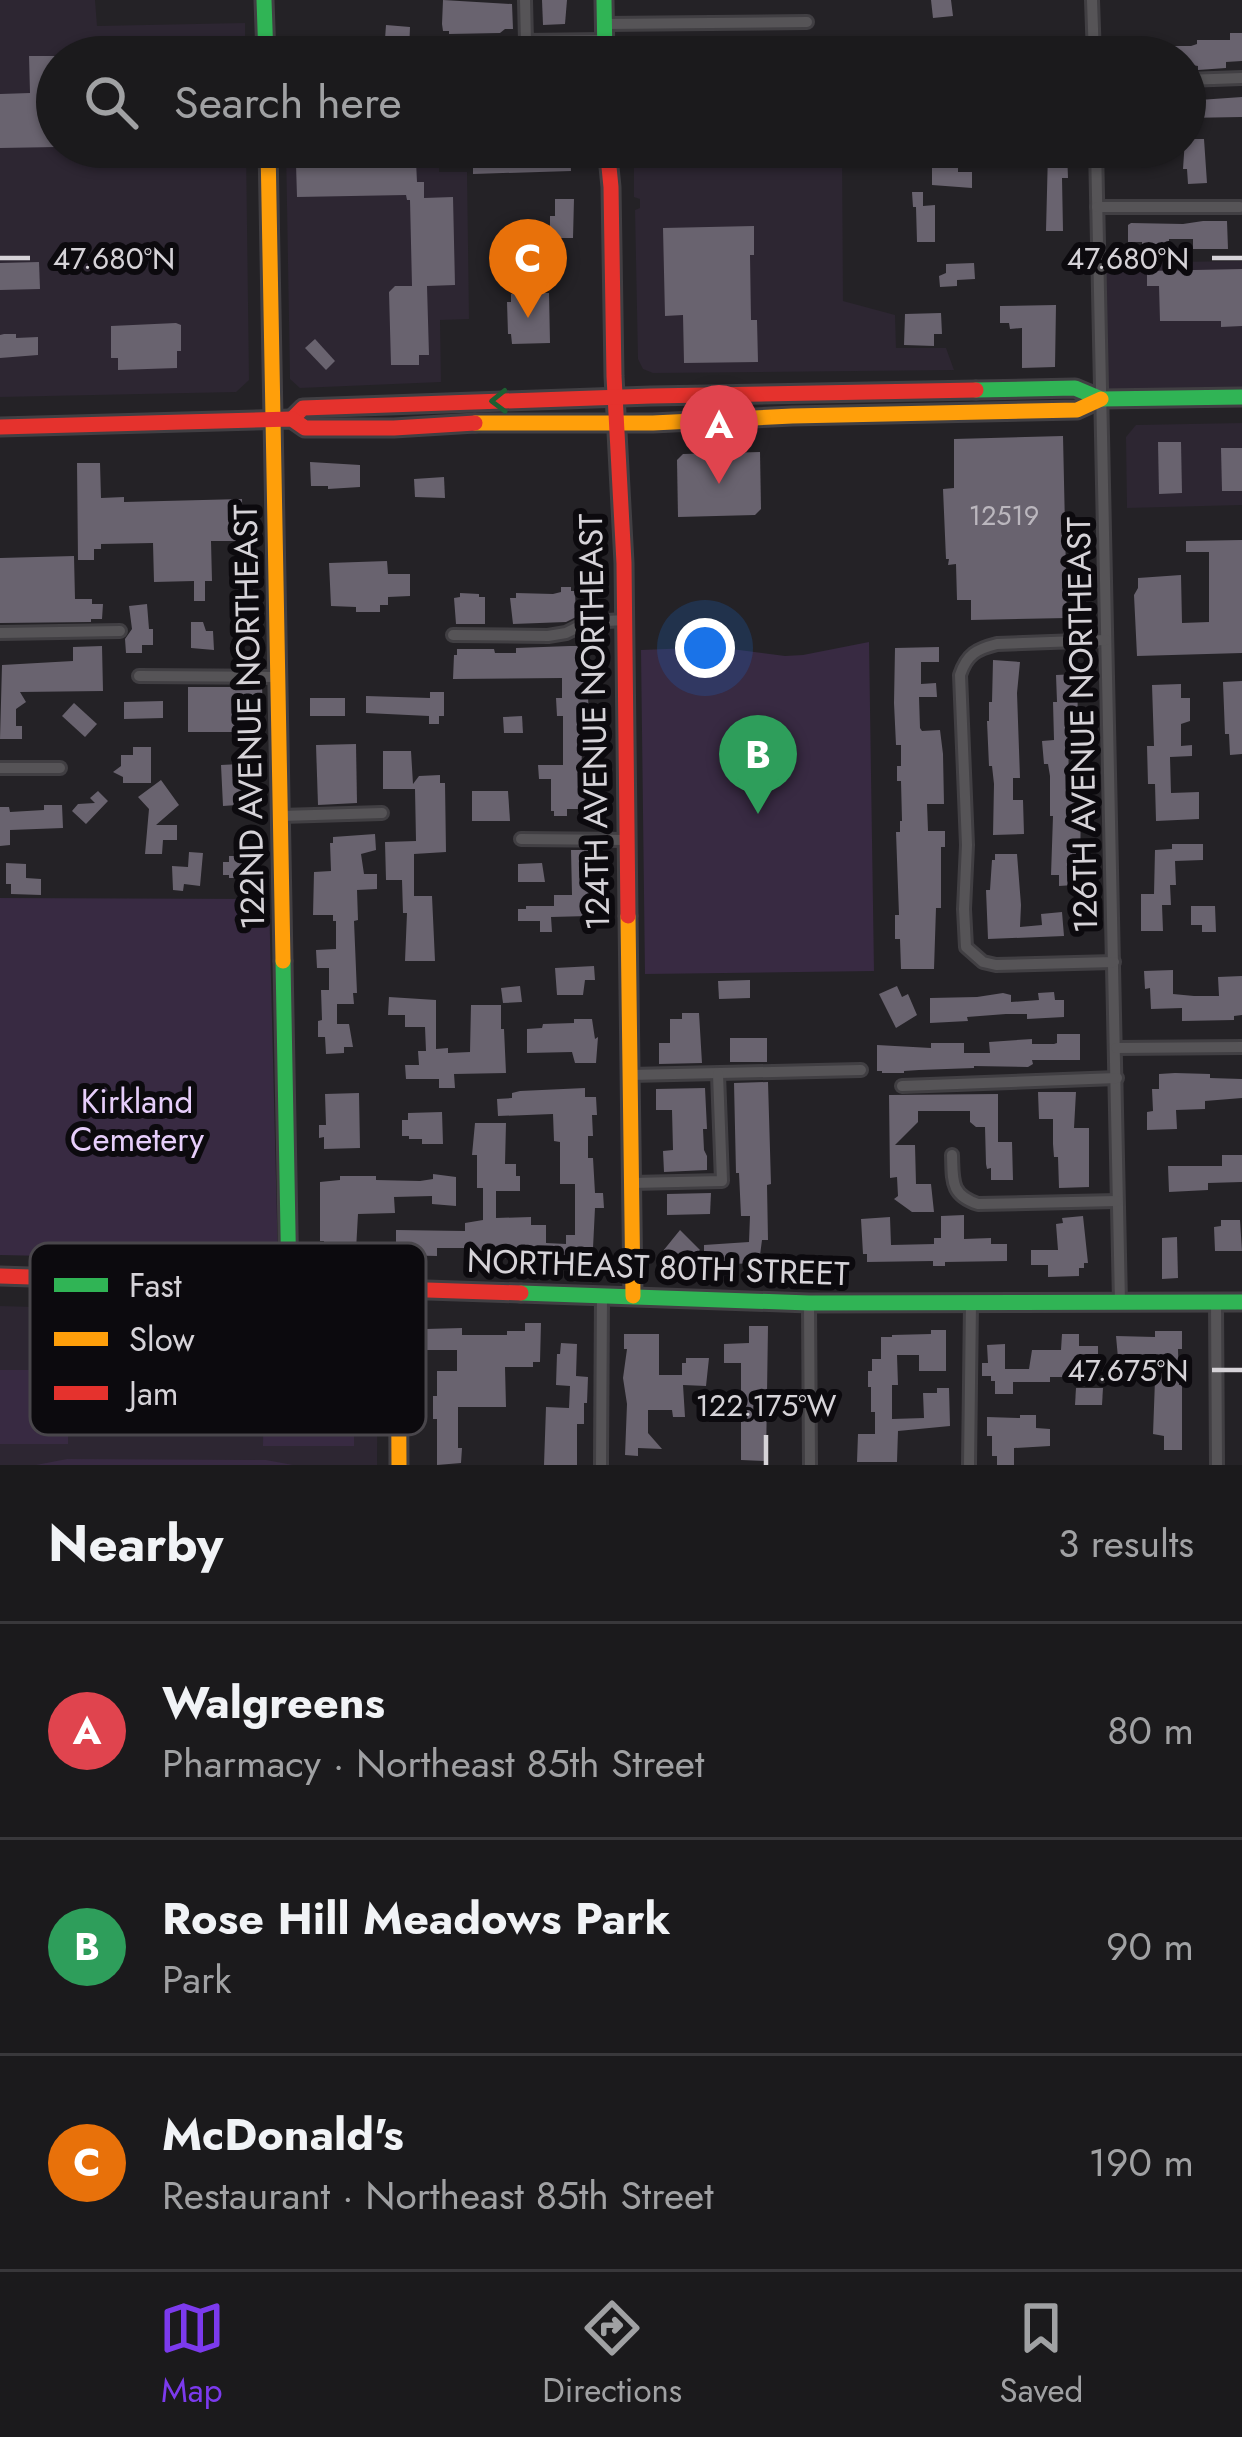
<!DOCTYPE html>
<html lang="en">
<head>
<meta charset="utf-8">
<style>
  body { margin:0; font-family:Jost,sans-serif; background:#242325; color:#f1f3f6 }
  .you { position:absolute; left:705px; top:648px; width:42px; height:42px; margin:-30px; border:9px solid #fff; border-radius:50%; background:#1a73e8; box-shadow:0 0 0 18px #1a73e833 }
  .badge { display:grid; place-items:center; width:78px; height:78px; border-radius:50%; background:#7c3aed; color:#fff; font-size:39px; font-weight:700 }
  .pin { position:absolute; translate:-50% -99px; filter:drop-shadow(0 3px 6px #0008) }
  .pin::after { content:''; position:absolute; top:63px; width:42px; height:36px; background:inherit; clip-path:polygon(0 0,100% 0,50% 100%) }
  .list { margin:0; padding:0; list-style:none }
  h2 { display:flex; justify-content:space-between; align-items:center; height:156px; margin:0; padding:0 48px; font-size:51px }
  h2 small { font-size:39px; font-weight:400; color:#a0a1a3 }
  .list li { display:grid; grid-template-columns:78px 1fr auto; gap:36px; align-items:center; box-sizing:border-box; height:216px; padding:0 48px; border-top:3px solid #39383b }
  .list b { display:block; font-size:45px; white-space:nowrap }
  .list p { margin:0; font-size:39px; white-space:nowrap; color:#a0a1a3 }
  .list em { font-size:39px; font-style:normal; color:#a0a1a3 }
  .icon { flex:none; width:66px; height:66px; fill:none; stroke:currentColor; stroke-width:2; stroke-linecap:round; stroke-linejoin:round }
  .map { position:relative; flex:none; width:1242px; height:1465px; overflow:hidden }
  .search { position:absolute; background:#1b1a1c; box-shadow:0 3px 9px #0004; left:36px; right:36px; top:36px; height:132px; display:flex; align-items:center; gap:30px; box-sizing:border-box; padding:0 42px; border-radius:66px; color:#a0a1a3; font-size:45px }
  .sheet { height:804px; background:#1b1a1c }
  nav { display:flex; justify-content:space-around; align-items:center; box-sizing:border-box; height:168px; border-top:3px solid #39383b; background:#1b1a1c; font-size:33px; color:#a0a1a3 }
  nav a { display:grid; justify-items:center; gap:6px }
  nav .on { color:#7c3aed }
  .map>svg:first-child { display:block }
</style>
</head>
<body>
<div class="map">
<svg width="1242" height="1465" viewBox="0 0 1242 1465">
  <rect width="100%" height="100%" fill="#242226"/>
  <g fill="#2d2632">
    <path d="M0 0H95L97 26 245 23V57H57V147H246L249 380 236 392 0 397Z"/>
    <path d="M286 147H439V172H467L469 319 440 320 441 382 300 388 290 379Z"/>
    <path d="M639 147H842L843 301 895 315 896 348H946L954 370 653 373 643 369 638 359 635 210 640 208V199L634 197V156H639Z"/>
    <path d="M1242 261V397L1101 399 1105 263Z"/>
    <path d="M1242 423V505L1127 508 1126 437 1136 425Z"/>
    <path d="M0 1306 378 1317 377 1465H0Z"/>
  </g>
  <g fill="#382a42">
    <path d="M869 642 874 971 645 974 641 650 716 647 785 656 803 655Z"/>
    <path d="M0 898 269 899 278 1261 0 1255Z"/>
    <rect x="0" y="1370" width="68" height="74"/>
    <path d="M264 1372H354V1446H263Z"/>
    <path d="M67 1459 266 1460 293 1465H36Z"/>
  </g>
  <g fill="#69636f">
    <path d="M443 0 512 4 513 29H505L500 33 449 34V31H443L442 24Z"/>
    <path d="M542 0H567L565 24 543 25Z"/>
    <path d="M931 0H951L953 16 933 18Z"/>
    <path d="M386 25 410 27 409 52 395 51V39H385Z"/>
    <path d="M1230 33H1242V61L1226 62V68L1198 70V66L1185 64V57H1115V42L1163 41V46H1191L1197 44V40H1230Z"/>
    <rect x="650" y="38" width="22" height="19"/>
    <path d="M793 44V57H713V46Z"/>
    <path d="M29 56H57V147L0 148V94L30 93Z"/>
    <path d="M1185 96H1199V100L1242 97V117L1185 118Z"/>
    <path d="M1185 139H1204L1207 183 1188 184 1187 169H1183Z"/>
    <path d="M91 147H175V157L91 159Z"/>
    <path d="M570 149 571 171 473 174V155H487V151Z"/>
    <path d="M1067 151 1068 178H1062L1063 231H1046L1048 152Z"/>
    <path d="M411 152V161H416L417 182H424V198L453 197 455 285 427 286 429 355H419V365H391L389 292 395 286H412L410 200H407L406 195 297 197 296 164H312L311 154Z"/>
    <path d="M932 166H958V172H972V188L932 185Z"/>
    <path d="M912 192H923V206L935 205V242H917L916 207H913Z"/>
    <path d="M555 199H574L573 238H550V216H555Z"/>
    <path d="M1203 221H1227L1228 249H1193V239H1169V246L1165 247V250H1142V242H1128V225L1131 223 1183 224Z"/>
    <path d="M754 226V255H750L751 320H757L758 362 684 363 683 315 665 316 663 228Z"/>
    <path d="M39 262 40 289 0 290V263Z"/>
    <path d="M974 263 975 279 957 280V286L940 287 939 276 946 273V264Z"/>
    <path d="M1242 269V326L1221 327V321H1160L1159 286H1147V271Z"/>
    <path d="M520 289H541V293H549L550 343 512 344 511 334H508L507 302H511V294H520Z"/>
    <path d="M1056 305 1055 367 1022 368V328L1010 329 1009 323H1000V306Z"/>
    <path d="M941 313 942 334H934V346L904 345 905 314Z"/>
    <path d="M176 323 181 325V351H177V368L118 370V358H111V326Z"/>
    <path d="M4 334H16V338L38 337V355L0 358V335Z"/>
    <path d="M315 339 335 361 326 370 305 348Z"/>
    <path d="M1063 436 1067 618 971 620V600H957L956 564 948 565 949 559H946L943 489 954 488V439Z"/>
    <path d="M1158 442H1181L1182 493 1159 494Z"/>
    <path d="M1221 448H1242V491H1222Z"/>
    <path d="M760 452 761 509 755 515 678 517 677 460 683 454Z"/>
    <path d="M310 462 360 465V487L328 489V486H311Z"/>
    <path d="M77 463H100L101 498 124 497V502L242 499 243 541H211L212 581H205V601H194V581L154 582 153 543 101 544V549H94V560H78Z"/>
    <path d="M444 477 445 498 415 497 414 479Z"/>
    <path d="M1242 540V653L1137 656 1134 595 1138 588V578L1181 575 1182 623 1209 622V552H1186V541Z"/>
    <path d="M74 556 75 599H92V604H103L102 619H91V622L0 623V558Z"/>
    <path d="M387 561 388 574H410V596L388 597V605H380V612H356V607L331 606 329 563Z"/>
    <path d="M561 587H571V591H575L576 617 566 622 513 624 510 598H516V593L553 594 561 592Z"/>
    <path d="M460 593 479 594V597H485V624H456L454 598 460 597Z"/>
    <path d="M147 604 149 629H153V645H142V653H126L125 639 132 629 129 606Z"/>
    <path d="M191 622H203L206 631H213L214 650 191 648Z"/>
    <path d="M102 646 103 691 20 692 26 702 16 709V726H22V739H0L2 665 73 661V647Z"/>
    <path d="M570 646H583V652H587L589 732H581L582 768 594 767 595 778 586 779 584 809H567V816H554V811H551V779H539L538 765H563V716H557L556 698H562V678L453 679 454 655H457V649H494L495 653H516V648Z"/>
    <path d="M939 647V662H921V684L936 683 937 697H919L920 728 922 731 940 730 943 754 944 804H927L928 831H945V847H941V908H936L934 969H901L900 939H895V915H899L896 832H900V821H902L901 781H897V766H901V745H896L894 703 895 648Z"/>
    <path d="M993 660 1020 662 1017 693 1020 778H1013V800H1023L1024 834 993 835 994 784 992 766H989L987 721H989V702H992Z"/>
    <path d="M1077 674 1078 722H1068L1069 794H1073V801H1081L1080 868H1074V885L1059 886V875H1051L1053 816H1050V776L1048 764H1044L1042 741 1054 740 1053 702H1057L1056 675Z"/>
    <path d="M1242 681V754L1230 755 1229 734H1225L1223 682Z"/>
    <path d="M1181 684V698H1190V721L1181 724V746L1192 745V756L1170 757 1171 793 1199 792V819L1156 821 1155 784H1148L1147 746H1154L1152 685Z"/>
    <path d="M188 687H262L264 732H188Z"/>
    <path d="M430 692H444V716H439V724H429V716L366 713V696L430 698Z"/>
    <rect x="310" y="698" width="35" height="18"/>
    <path d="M163 701V718L124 719V702Z"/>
    <path d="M74 703 97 724 85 737 62 716Z"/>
    <path d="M522 716 523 733H504L503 717Z"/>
    <path d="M356 744 357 803 318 805 316 745Z"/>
    <path d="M133 747H151V783H123V777L113 772 121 766V755H133Z"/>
    <path d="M383 751H411L413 784 419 776 440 775V783H445L446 852 414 854V896H432L435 961H405L407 913H403L402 880H386L385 842 416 841 415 789H383Z"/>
    <path d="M240 764 242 798H237V805L223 806 221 765Z"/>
    <path d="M161 780 179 805 156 825H177V840H163L162 854H145L149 809 138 797Z"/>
    <path d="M98 791 108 801 86 824 72 811 78 804 95 803 90 798Z"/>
    <path d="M472 791H508L510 821H472Z"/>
    <path d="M44 805H62L63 828 10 830V845L0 846V807H9L10 812 44 810Z"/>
    <path d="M375 834 376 850 361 854 364 874H377V889L357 890 358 920 354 921 357 993H353L354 1004H337V1024H349L353 1047H344V1053L326 1054 325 1037H318V1021L322 1020 321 990H329V968H317L316 950 336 949V921H333V915H313L314 872 331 871 330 843H333V837Z"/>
    <path d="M1172 844H1203V860L1175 861 1176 885H1170L1171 905H1162L1163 931H1141V894H1154L1155 850 1172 849Z"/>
    <path d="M571 850H589V916L551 917 552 932H540V921H518V909H526V906H554V895H572Z"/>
    <path d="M189 852 203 853 200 886 184 884 183 891 173 890 172 866 188 867Z"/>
    <path d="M995 854H1017L1021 905 1020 927 1042 925 1041 914 1062 912 1064 936 988 939 986 890H990L992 860H995Z"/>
    <path d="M229 856H245V861H250V878H229V875H223V862H229Z"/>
    <path d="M6 863 26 864V878L41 879V895L11 894V884H6Z"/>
    <path d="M542 863 545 882H518V864Z"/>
    <path d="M1191 906H1215L1216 932H1202V925H1191Z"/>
    <path d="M594 966 595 980H585L583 995H557L555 968Z"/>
    <path d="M1173 970V994L1194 996H1219L1218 977 1242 976V1015L1234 1016V1020L1182 1021V1008L1151 1009 1150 988 1145 989 1144 971Z"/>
    <path d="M750 980V998L719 999 718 981Z"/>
    <path d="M520 986 522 1002 503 1003 501 988Z"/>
    <path d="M897 986 902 997 908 994 917 1015 896 1028 879 994Z"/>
    <path d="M1054 992 1055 1000H1064V1017L1027 1019V1014H1006L967 1017 968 1021 930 1023V998L977 997 1003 993 1011 995V1002L1039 1000 1038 993Z"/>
    <path d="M389 997 436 1000V1049L448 1048V1053L470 1052 471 1005H501V1029H504L506 1073 454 1074 455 1088H439V1079H406L405 1065H419L418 1051H426L425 1027H405V1015H388Z"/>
    <path d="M682 1013H699L702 1063 659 1064V1043H670V1019H682Z"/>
    <path d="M574 1019H592L595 1039 598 1037 596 1063H575L572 1052 527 1053V1029L542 1028 543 1024 574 1023Z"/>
    <path d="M1057 1034H1080V1060H1032L1033 1064 1028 1067 974 1066V1068L919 1070 904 1071V1073H882V1071H877V1045L931 1048V1043H964V1053H990L989 1042 1032 1039V1044H1054L1057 1043Z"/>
    <rect x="730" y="1038" width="37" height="24"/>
    <path d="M1175 1073 1210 1074V1078L1242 1079V1098L1205 1101V1109L1176 1110 1177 1129 1147 1130V1112L1153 1111 1152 1089H1159V1074Z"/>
    <path d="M768 1082 771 1184 767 1185 768 1240H762L759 1263 704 1265V1245L749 1242 750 1216H741L739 1173H736L734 1083Z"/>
    <path d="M585 1088V1097H596L597 1115H592L593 1136H588V1158H593L595 1193H603L604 1208H595L592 1268 562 1267V1259H495V1263H479V1252H465V1248H437V1256L396 1255V1230L465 1231V1223L483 1220V1188H477V1155H472L475 1123H506L505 1164H516V1176H520V1191H496V1218L531 1217V1225H546V1243L566 1244V1235H575V1184H560V1142L554 1141 553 1114 498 1116 497 1099 512 1098V1093L520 1091Z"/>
    <path d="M705 1088 707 1129H703L704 1150 707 1156V1170L664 1172 663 1151 673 1150 672 1110H656V1089Z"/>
    <path d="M1038 1092H1076L1074 1128H1089V1187L1059 1188 1058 1157H1054L1053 1144V1119H1039Z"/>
    <path d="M359 1093 360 1148 324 1149V1137L319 1138V1125H326L325 1094Z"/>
    <path d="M998 1094V1142H1012L1013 1180H991V1168L987 1169 986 1164 985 1127H976L970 1122V1111H918V1122L895 1145H915L916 1184H931L934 1212H912L894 1199 898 1196 897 1177 890 1178 889 1095Z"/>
    <path d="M442 1112 443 1144H422V1139H409V1136H402V1120H408V1113Z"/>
    <path d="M1222 1155H1242V1182L1208 1183V1190L1169 1192 1168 1166H1222Z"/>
    <path d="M433 1174 456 1177V1206L432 1204V1196L394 1197 395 1213 358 1214 356 1250H352L351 1259 328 1258 323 1253 324 1241H320V1182L340 1180V1176H376V1180L420 1181 433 1179Z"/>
    <path d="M711 1193 710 1214 667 1215V1194Z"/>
    <path d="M964 1215V1239L991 1238V1244H1007V1261L945 1262V1266H933V1261L867 1262V1254H863L861 1219 890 1217 891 1245 934 1244V1238H941V1216Z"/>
    <path d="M1083 1216 1088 1263H1084V1268H1079V1276L1048 1277V1265H1031V1250H1058L1056 1224 1063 1223 1062 1218Z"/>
    <path d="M1221 1220H1240L1242 1251H1215L1214 1227 1221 1226Z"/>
    <path d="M680 1230 700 1250 685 1264 675 1255 671 1258 663 1251Z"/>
    <path d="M1177 1237 1178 1278 1162 1279V1238Z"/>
    <path d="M525 1323H541L540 1362H533V1367H505L506 1407H458V1448H462L461 1463 437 1465V1419H433V1396H437V1371H457V1350H427L426 1329 462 1328V1335H507V1331H525Z"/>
    <path d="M749 1326H768L766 1461 741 1460V1363H724V1344L749 1343Z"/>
    <path d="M931 1330H946V1371H919V1355H897L898 1385H892V1419L924 1418 923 1393H937V1388H949L950 1426 898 1431 897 1462H857L858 1434H875V1412H871V1387H868V1371H872V1359H881V1337H892V1335L931 1334Z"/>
    <path d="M1155 1331H1182V1349H1178L1179 1385H1182V1450H1164V1436L1153 1434 1155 1380H1153V1370L1119 1369 1116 1336 1155 1337Z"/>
    <path d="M624 1334H659V1375H682V1363H686V1358H709L706 1386 683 1385 685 1417H673L672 1410H648V1433L662 1449 638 1448V1456L625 1455 627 1404 623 1378 627 1349H624Z"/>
    <path d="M1062 1334H1079V1346H1098V1368H1085V1377H1050V1382H1013V1394H995V1381H991V1376H982V1363H988L987 1345 1005 1344V1369H1029L1032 1350H1061Z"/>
    <path d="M561 1343 577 1344 576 1376 588 1377 587 1403H584V1424H577V1465H544L546 1407 569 1408 570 1386 556 1385 557 1354H560Z"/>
    <path d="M1076 1388H1103L1102 1405H1075Z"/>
    <path d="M1020 1415H1036V1428L1050 1429V1446L1014 1448V1465H997V1456H992V1436H987V1417L1020 1418Z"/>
  </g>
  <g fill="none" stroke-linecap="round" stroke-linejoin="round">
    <g stroke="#413f43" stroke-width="16">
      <g id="street">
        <path d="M525 0 526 41 605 40"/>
        <path d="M1092 0 1094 57"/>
        <path d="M604 24 807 22"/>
        <path d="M1185 80 1242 78"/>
        <path d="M1096 147 1120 1303"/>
        <path d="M1097 207H1240"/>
        <path d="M0 633 120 631"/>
        <path d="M453 635 548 636 566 633 588 622 625 620"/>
        <path d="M1106 640 997 644C977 649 967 654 960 675L967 845 964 909 966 947 983 962 996 965 1114 962"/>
        <path d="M139 676 276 677"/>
        <path d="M0 768H60"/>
        <path d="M281 816 382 813"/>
        <path d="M521 839 628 840"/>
        <path d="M1116 1048 1242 1047"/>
        <path d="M630 1075 861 1070"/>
        <path d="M902 1086 1117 1078"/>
        <path d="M952 1155C953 1180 950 1195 978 1204L1117 1201"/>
        <path d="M632 1183 722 1181 718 1074"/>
        <path d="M1216 1302 1217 1465"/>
        <path d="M809 1303 810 1465"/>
        <path d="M601 1465 602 1295"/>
        <path d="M969 1465 971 1303"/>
      </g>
    </g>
    <g stroke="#413f43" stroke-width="21">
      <g id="fast">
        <path d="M264 0 266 57"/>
        <path d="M604 0 605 57"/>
        <path d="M976 390 1075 388 1101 399 1242 397"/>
        <path d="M283 961 289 1285"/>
        <path d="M521 1293 809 1303 1242 1302"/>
      </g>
    </g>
    <g stroke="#413f43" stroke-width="21">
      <g id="slow">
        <path d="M268 147 283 961"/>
        <path d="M475 423H653L792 416 1077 410 1101 399"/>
        <path d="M628 916 633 1296"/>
        <path d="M398 1289 399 1465"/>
      </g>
    </g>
    <g stroke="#413f43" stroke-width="21">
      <g id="jam">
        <path d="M607 147 611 187 614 376 624 563 628 916"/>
        <path d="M292 419 303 408 651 396 976 390"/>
        <path d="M0 427 292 419 305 428H394L475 423"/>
        <path d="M0 1276 521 1293"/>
      </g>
    </g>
    <use href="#street" stroke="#565457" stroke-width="10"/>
    <use href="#fast" stroke="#30b455" stroke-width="15"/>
    <use href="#slow" stroke="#ff9f0a" stroke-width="15"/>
    <use href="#jam" stroke="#e5322d" stroke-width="15"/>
  </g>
  <defs><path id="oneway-chevron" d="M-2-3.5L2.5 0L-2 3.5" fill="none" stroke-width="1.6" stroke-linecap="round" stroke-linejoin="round" transform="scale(3)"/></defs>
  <use stroke="#1e5f32" href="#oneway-chevron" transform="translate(499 401) rotate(179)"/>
  <path fill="none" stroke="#d6d3d8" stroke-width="4.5" d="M0 258H30M1212 258H1242M1212 1370H1242M766 1435V1465"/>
  <g text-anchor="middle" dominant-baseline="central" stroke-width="12" stroke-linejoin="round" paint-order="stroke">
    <g font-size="27" fill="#bbb7be">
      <text x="1004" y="515">12519</text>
    </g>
    <g font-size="33" fill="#d6d3d8" stroke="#0c0a0e">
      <text transform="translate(249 717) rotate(-91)">122ND AVENUE NORTHEAST</text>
      <text transform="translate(594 722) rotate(-91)">124TH AVENUE NORTHEAST</text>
      <text transform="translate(1082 725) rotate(-91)">126TH AVENUE NORTHEAST</text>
      <text transform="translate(658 1267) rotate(2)">NORTHEAST 80TH STREET</text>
    </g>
    <g font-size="33" fill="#e7cefb" stroke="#0c0a0e">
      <text x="137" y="1101">Kirkland<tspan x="137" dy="38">Cemetery</tspan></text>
    </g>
  </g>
  <rect x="30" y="1243" width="396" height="192" rx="18" fill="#0c0a0e" stroke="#49464b" stroke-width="3"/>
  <rect x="54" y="1278" width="54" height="14" fill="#30b455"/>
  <rect x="54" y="1332" width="54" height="14" fill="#ff9f0a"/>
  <rect x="54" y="1386" width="54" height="14" fill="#e5322d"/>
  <g font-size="33" fill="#d6d3d8">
    <text x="129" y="1297">Fast</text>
    <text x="129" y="1351">Slow</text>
    <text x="129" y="1405">Jam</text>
  </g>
  <g font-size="30" text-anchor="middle" fill="#d6d3d8" stroke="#0c0a0e" stroke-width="12" stroke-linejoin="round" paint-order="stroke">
    <text x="114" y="269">47.680°N</text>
    <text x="1128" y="269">47.680°N</text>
    <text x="1128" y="1381">47.675°N</text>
    <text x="766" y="1416">122.175°W</text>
  </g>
</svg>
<div class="you"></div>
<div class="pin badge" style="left:719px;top:484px;background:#e0444e">A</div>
<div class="pin badge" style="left:758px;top:814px;background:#2e9e5b">B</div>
<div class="pin badge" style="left:528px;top:318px;background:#e8710a">C</div>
<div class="search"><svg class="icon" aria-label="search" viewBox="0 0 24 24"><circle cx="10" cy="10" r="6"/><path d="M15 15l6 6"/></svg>Search here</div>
</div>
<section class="sheet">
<h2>Nearby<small>3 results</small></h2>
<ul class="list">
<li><span class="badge" style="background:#e0444e">A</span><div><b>Walgreens</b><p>Pharmacy · Northeast 85th Street</p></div><em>80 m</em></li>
<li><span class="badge" style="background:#2e9e5b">B</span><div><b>Rose Hill Meadows Park</b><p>Park</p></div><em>90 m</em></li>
<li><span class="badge" style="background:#e8710a">C</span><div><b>McDonald's</b><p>Restaurant · Northeast 85th Street</p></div><em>190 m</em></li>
</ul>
</section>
<nav>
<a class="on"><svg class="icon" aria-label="map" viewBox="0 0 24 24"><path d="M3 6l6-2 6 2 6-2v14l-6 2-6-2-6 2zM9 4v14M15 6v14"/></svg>Map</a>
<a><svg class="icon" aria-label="directions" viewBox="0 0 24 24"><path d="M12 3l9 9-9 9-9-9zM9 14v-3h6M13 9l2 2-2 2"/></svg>Directions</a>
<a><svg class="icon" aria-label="saved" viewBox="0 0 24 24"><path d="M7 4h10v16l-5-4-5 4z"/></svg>Saved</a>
</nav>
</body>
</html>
